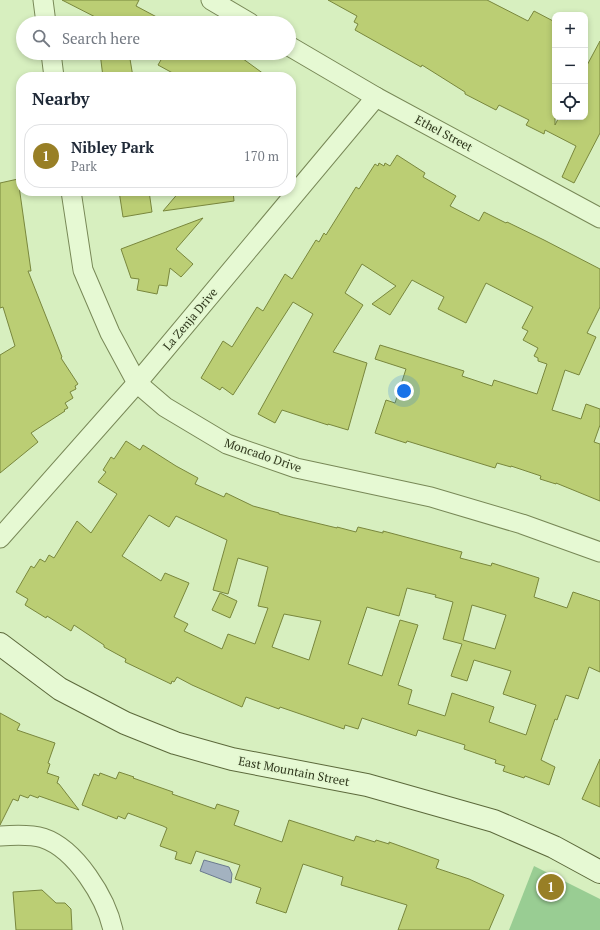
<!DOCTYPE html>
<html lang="en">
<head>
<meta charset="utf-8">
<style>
  body { margin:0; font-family:"PT Serif",serif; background:#f6f6f7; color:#1f2937 }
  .controls { position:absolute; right:12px; top:12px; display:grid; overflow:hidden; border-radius:8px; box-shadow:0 2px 6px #0003 }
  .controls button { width:36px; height:36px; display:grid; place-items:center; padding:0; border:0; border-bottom:1px solid #e0e1e3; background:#fff; color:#1f2937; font:20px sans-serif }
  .you { position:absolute; left:404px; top:391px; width:14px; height:14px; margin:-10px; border:3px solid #fff; border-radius:50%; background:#1a73e8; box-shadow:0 0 0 6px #1a73e833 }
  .badge { display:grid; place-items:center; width:26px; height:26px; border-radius:50%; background:#987f26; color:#fff; font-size:13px; font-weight:700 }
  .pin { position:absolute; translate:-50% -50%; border:2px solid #fff; box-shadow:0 1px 4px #0006 }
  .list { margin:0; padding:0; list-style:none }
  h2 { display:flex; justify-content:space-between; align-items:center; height:52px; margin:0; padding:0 16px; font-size:17px }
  h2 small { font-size:13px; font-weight:400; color:#747a83 }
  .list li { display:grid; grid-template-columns:26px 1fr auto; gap:12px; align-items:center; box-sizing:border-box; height:64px; margin:0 8px 8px; padding:0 8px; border:1px solid #e0e1e3; border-radius:16px }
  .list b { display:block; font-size:15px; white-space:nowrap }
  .list p { margin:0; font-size:13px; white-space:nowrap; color:#747a83 }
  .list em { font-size:13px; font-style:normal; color:#747a83 }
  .icon { flex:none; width:22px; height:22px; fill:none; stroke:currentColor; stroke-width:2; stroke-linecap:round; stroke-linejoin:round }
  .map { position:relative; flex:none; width:600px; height:930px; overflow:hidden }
  .search { position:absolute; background:#fff; box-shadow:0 2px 6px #0003; left:16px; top:16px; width:280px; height:44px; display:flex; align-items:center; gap:10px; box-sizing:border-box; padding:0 14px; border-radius:22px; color:#747a83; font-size:15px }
  .panel { position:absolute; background:#fff; box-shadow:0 2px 6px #0003; left:16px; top:72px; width:280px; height:124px; border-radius:16px }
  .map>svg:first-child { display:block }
</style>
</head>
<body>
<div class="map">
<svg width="600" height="930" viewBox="0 0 600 930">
  <rect width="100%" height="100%" fill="#d7efbf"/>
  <path fill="#99cd93" d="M534 866 600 899V930H509Z"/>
  <path fill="#a3b2c0" stroke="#6a7a8e" d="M204 860 229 867 232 874 231 883 200 871Z"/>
  <g fill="#bbce74" stroke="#79873d" fill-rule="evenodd">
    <path d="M62 0H139L136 6 168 23H107Z"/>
    <path d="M328 0H487L528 21 534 11 555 22V125L559 117H585V69L600 41V133L574 183 562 177 576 146 545 130 544 134 526 125 529 120 499 105 496 110 465 94V92L422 65 421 67 355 30 358 24 354 22 357 16Z"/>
    <path d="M100 53H129L133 77H103Z"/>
    <path d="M165 53H235L268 77H180L158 65Z"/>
    <path d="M397 155 425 173 423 177 456 196 450 206 479 221 484 212 506 223 507 222 544 240 600 269V307L587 333 596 337 579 375 565 370 552 410 581 419 586 404 600 409V425L594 442 600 444V501L556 483V484L540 479 541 476 511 466V467L497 463 495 468 407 441 406 443 375 433 386 400 395 403 406 369 375 359 380 345 464 371 462 376 492 386 494 380 537 394 547 364 538 361V358L534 356 538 348 523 340 528 331 522 328 533 307 486 283 466 323 438 309 444 297 412 280 390 315 372 304 396 286 362 264 345 293 363 305 333 352 367 363 348 430 328 424V425L282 410 275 423 258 414 313 314 293 302 233 395 222 387 220 390 201 378 223 341 232 347 257 307 263 311 285 274 292 279 316 240 319 242 324 233 326 235 356 187 359 189 375 164 378 166 379 163 384 166 385 163 390 166Z"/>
    <path d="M18 179 31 271H28L62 357 61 358 78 384 75 386 76 389 70 392 73 398 65 403 68 408 64 410 65 411 31 433 38 442 0 473V355L15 346 3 307 0 308V183Z"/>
    <path d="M119 191H149L152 212 123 217Z"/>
    <path d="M180 191H233L234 201 163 211Z"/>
    <path d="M203 218 176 249 193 264 181 277 170 268 167 286 159 285 157 294 137 290 139 279 131 278 121 249Z"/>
    <path d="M126 441 140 450 143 445 176 466 198 478 195 484 224 497 226 493 253 506 279 513V514L337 528V527L356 532 358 527 383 533V531L462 552 460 558 491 566 492 563 539 578 534 597 567 608 573 592 600 601V672L589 667 578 699 566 695 557 720 555 719 541 760 555 767 549 785 525 776 524 778 503 771 505 766 495 763 496 760 464 749 465 745 418 730 416 736 362 718 358 729 345 725 344 729 280 707 279 709 246 697 242 707 192 685 177 677 174 682 172 681 171 684 125 662 126 659 104 647V645L74 625 71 631 47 616 46 618 25 605 28 599 16 592 31 566 34 568 40 559 45 562 49 555 54 558 77 521 91 533 117 494 98 482 106 472 103 470 111 457 114 459ZM149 515 169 527 176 516 227 540 213 590 228 594 238 558 268 567 258 606 268 608 255 644 228 634 222 649 184 631 188 624 174 617 189 583 165 573 161 581 122 556ZM407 588 436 595 435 597 453 602 443 639 462 644 451 676 467 681 474 660 511 671 503 694 536 705 526 735 489 722 494 707 452 693 445 716 408 704 412 690 398 685 418 625 400 620 382 676 348 664 367 607 399 616ZM472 605 506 615 495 649 463 640ZM284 614 321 621 309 660 272 647Z"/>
    <path d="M220 593 237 601 230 618 212 610Z"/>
    <path d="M0 713 20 724 17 730 55 743 48 763 50 764 47 773 59 777 57 783 59 784 79 810 39 796 38 798 30 795 28 798 20 795 18 801 13 799 0 825Z"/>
    <path d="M600 759V807L582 799Z"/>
    <path d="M119 772 134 777 133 778 173 792 172 794 215 809 217 804 239 811 234 825 282 842 289 820 354 841 356 836 375 842 376 840 389 844V842L439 860 436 868 469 879 504 895 489 930H398L407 905 341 885 343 877 303 864 286 913 256 903 261 888 235 879 240 865 196 851 191 864 175 859 177 852 160 846 167 828 163 826 128 813 125 819 118 816 117 819 82 805 94 774 99 776 100 773 116 779Z"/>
    <path d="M42 890 56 903H65L71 909 72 930H16L13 892Z"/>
  </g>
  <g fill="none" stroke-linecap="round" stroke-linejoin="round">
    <g stroke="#788857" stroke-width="21">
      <g id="street">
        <path d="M43 0 46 23"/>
        <path d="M211 0 250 23"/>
        <path d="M289 46 376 97 600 218"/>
        <path d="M51 53 54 77"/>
        <path d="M71 191 83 270 110 333 137 383 165 407 227 444 296 468 431 497 522 524 600 552"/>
        <path d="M0 538 137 383 376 97"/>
        <path d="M0 836C13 835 30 834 43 838 76 849 106 898 113 930"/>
      </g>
    </g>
    <g stroke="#5c693b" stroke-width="24">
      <path id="secondary" d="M0 644 60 689 125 723 175 743 232 759 367 785 494 821 554 847 600 872"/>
    </g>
    <use href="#street" stroke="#e6f9d3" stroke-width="19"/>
    <use href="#secondary" stroke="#e6f9d3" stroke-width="22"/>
  </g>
  <g text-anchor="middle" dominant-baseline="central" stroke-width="3" stroke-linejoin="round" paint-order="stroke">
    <g font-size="12" fill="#2f371c" stroke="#e2f6cf">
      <text transform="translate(444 133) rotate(28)">Ethel Street</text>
      <text transform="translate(190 319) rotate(-50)">La Zenja Drive</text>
      <text transform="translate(263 455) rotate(19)">Moncado Drive</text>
      <text transform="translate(294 771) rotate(11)">East Mountain Street</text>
    </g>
  </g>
</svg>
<div class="controls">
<button>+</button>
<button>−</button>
<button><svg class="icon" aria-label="locate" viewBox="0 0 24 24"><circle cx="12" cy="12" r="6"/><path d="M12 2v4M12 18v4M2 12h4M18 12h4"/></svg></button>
</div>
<div class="you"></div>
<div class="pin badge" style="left:551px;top:887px">1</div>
<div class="search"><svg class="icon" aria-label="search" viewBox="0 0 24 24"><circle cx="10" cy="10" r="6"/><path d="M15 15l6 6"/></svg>Search here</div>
<section class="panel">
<h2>Nearby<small></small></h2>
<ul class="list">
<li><span class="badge">1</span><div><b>Nibley Park</b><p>Park</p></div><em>170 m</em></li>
</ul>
</section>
</div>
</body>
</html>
